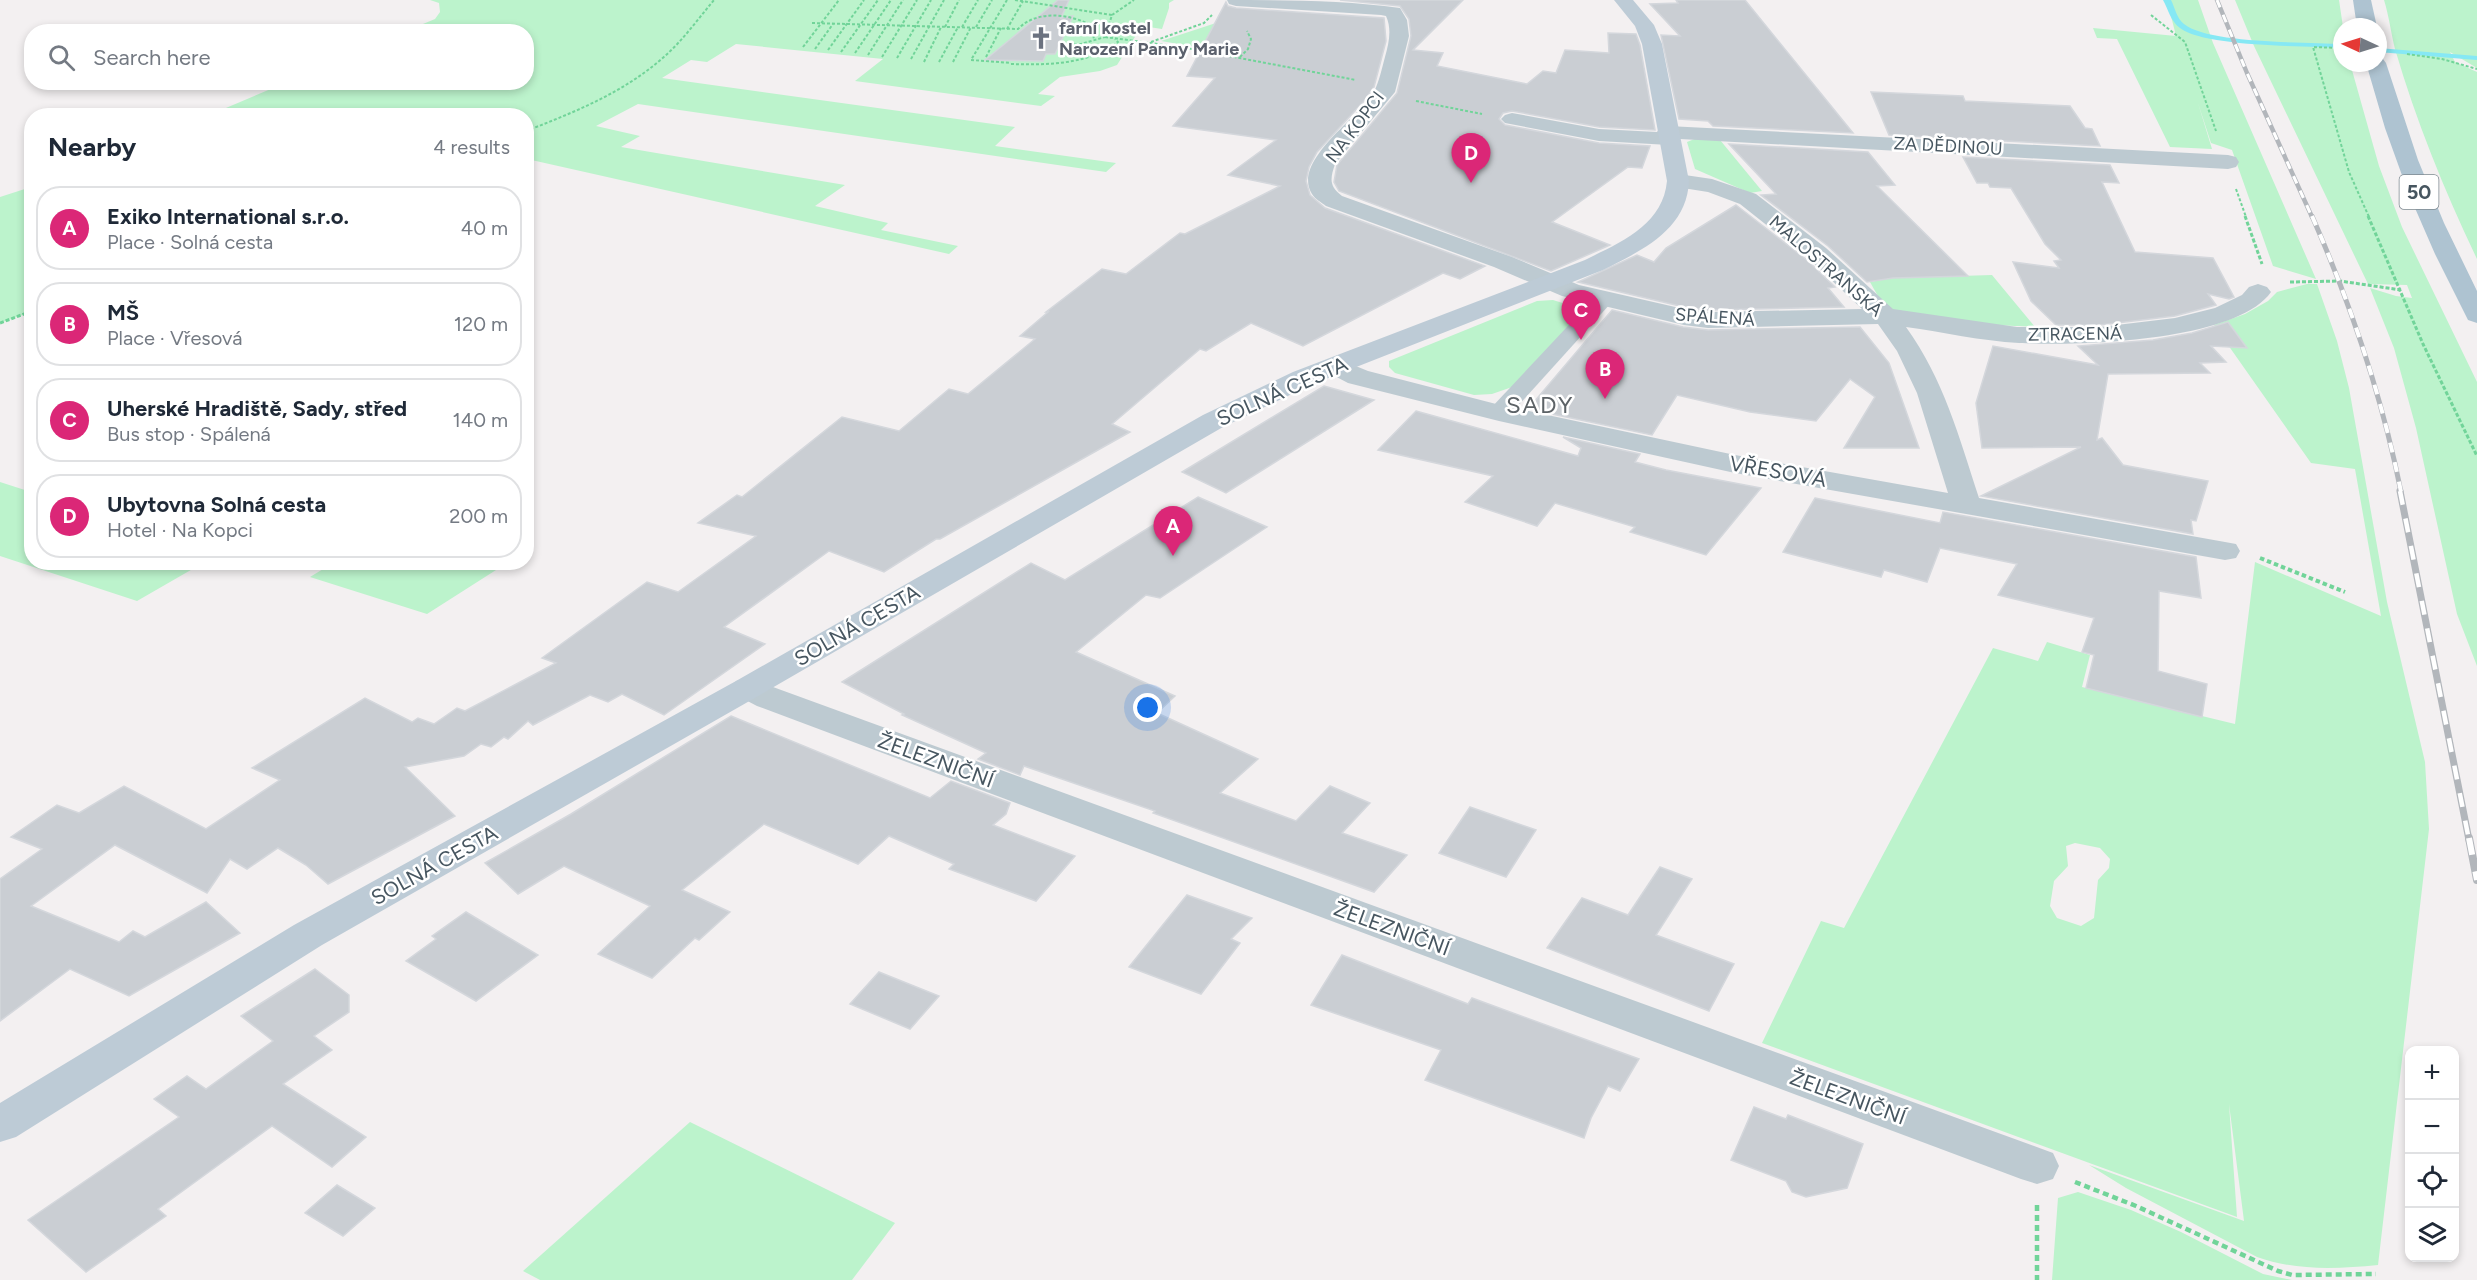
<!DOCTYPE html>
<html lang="en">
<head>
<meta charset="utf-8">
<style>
  body { margin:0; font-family:Figtree,sans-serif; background:#f6f6f7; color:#1f2937 }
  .controls { position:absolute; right:18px; bottom:18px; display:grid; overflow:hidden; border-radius:12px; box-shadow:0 3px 9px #0003 }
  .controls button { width:54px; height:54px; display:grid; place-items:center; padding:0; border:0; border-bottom:2px solid #e0e1e3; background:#fff; color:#1f2937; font:30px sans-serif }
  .compass { position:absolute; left:2333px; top:18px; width:54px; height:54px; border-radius:50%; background:#fff; box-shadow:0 3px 9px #0003; rotate:274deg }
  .you { position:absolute; left:1148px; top:708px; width:21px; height:21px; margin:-15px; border:4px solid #fff; border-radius:50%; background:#1a73e8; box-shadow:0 0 0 9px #1a73e833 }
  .badge { display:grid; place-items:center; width:39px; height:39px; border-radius:50%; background:#db2777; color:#fff; font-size:20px; font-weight:700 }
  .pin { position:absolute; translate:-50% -50px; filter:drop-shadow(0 2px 3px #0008) }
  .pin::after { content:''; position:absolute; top:32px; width:21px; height:18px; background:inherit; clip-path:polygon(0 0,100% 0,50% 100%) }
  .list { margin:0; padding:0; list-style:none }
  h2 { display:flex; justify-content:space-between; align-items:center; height:78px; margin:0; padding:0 24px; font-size:26px }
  h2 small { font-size:20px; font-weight:400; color:#747a83 }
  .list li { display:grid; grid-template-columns:39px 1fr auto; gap:18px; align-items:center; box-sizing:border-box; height:84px; margin:0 12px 12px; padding:0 12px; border:2px solid #e0e1e3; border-radius:24px }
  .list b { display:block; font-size:22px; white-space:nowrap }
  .list p { margin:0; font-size:20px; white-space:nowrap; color:#747a83 }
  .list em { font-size:20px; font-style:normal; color:#747a83 }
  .icon { flex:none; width:33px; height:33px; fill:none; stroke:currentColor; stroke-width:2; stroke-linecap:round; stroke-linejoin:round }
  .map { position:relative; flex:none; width:2477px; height:1280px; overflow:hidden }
  .search { position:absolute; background:#fff; box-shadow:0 3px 9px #0003; left:24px; top:24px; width:510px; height:66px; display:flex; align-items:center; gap:15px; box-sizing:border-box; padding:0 21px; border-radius:24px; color:#747a83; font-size:22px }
  .panel { position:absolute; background:#fff; box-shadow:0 3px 9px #0003; left:24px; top:108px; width:510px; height:462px; border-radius:24px }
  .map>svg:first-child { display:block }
</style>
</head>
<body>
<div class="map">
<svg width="2477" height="1280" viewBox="0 0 2477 1280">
  <rect width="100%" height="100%" fill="#f3f0f1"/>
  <g fill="#bcf3cc" fill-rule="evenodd">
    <path d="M430 0H1174L1169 3V8L1162 29 1142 26 1117 65 1100 71 1060 77 1038 94 1055 96 1041 106 855 81 883 59 736 44 707 62 691 60 662 78 1015 127 995 146 1116 163 1106 172 638 104 596 126 640 136 621 147 845 185 815 206 888 223 881 230 958 246 949 254 527 159 526 116H207L285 83 526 82V32L406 31 435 19 440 12 439 3Z"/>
    <path d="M2167 0H2198L2213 43 2316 279 2273 266 2232 150 2211 143 2198 103 2212 149 2170 147 2117 39 2097 38 2093 28 2176 36Z"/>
    <path d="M2235 0H2339L2343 27 2342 63H2350L2379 166 2402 227 2477 382V666L2457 614 2416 428 2394 348 2370 288 2396 296 2412 298 2407 285 2368 284 2254 46Z"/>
    <path d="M2384 0H2477V68L2450 52 2455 62 2477 72V259C2445 192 2416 121 2395 49 2391 33 2389 16 2384 0Z"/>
    <path d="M1219 22 1237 54 1161 41Z"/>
    <path d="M1697 138 1720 140 1762 191 1750 193 1695 169 1687 142Z"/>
    <path d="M31 187V312L0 323V197Z"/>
    <path d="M1992 275 2035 327C2006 325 1904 323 1885 305 1879 299 1874 289 1870 282L1893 278Z"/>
    <path d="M2307 284H2317L2337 341 2349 388 2387 602 2425 762 2429 829 2378 1265C2337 1269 2296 1271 2257 1257L2126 1188 2089 1165 2244 1221 2229 1104 2237 1217 1762 1043 1821 921 1844 928 1993 648 2038 661 2047 642 2090 655 2082 687 2235 724 2255 562 2381 616 2355 469 2311 463 2214 325 2245 314 2268 301 2277 292ZM2075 843 2100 848 2110 859 2109 868 2098 880 2094 918 2081 926 2057 918 2050 906 2054 881 2068 866 2066 846Z"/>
    <path d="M1553 300 1569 305 1580 315 1515 386 1492 394 1474 395 1395 373 1389 367V361L1537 301Z"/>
    <path d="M0 482 31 492 32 562 203 563 137 601 0 556Z"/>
    <path d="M333 563V562L507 563 427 614 310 577Z"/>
    <path d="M690 1122 895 1223 852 1280H540L523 1271Z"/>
    <path d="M2078 1192 2131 1210 2181 1232 2263 1274 2292 1280H2052L2058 1198Z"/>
  </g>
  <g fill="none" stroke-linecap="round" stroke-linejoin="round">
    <g fill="#86e8f4" fill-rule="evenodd">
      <path d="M2163 0H2171C2175 8 2177 19 2184 24 2208 44 2309 42 2342 44V48C2307 46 2204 47 2180 28 2171 22 2168 9 2163 0Z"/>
      <path d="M2378 48 2477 56V60L2378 52Z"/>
    </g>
  </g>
  <g fill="#caced3" stroke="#d4d7dc" stroke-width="1.5">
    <path d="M1058 0H1069L1061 18 1073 16 1055 54H1046L1043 61 985 60Z"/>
    <path d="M1340 0H1463L1413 50 1443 53 1437 66 1527 84 1543 71 1556 73 1565 50 1609 53 1608 33 1636 34 1640 45 1655 130 1599 127 1512 111 1503 113 1499 119 1505 125 1599 143 1650 146 1642 168 1628 167 1552 222 1610 245 1551 271 1339 191 1334 182 1337 165 1397 93 1411 36 1409 19 1400 6Z"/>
    <path d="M1676 0H1745L1853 133 1713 126 1708 121 1679 119 1661 35 1680 36 1650 4 1678 3Z"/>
    <path d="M1226 2 1228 6 1236 8 1384 18 1386 41 1374 87 1365 100 1317 152 1309 167 1306 181 1310 195 1325 208 1485 266 1460 279 1443 273 1303 346 1251 323 1206 351 1200 349 1112 424 1130 432 940 539H936L884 572 829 551 724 627 765 644 664 715 622 694 608 702 590 695 533 725 528 721 508 739 504 737 491 747 481 744 464 756 405 767 455 816 328 884 306 865 278 848 247 869 230 859 207 893 115 845 31 906 119 942 133 931 145 937 206 902 240 933 129 996 70 969 0 1021V879L42 849 11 837 57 805 79 813 124 786 206 829 280 780 252 768 365 698 412 722 418 718 434 724 457 708 465 711 556 663 542 658 647 582 678 592 756 536 698 523 737 495 742 497 842 417 899 431 949 389 968 394 1035 339 1020 336 1048 312H1046L1102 269 1126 274 1180 233 1185 234 1280 186 1228 175 1276 140 1173 126 1215 78 1187 76Z"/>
    <path d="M1871 92 1963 96 1965 101 2070 106 2085 128 2092 129 2100 146 1889 135Z"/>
    <path d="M1729 144 1868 152 1895 185 1877 186 1968 276 1893 278 1867 282 1828 246 1761 195 1776 194Z"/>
    <path d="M1963 157 2110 165 2119 183 2102 182 2135 252 2213 258 2234 297 2229 299 2208 294 2216 305 2175 316 2100 325H2056L2031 301 2013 262 2059 268 2054 261 2061 260 2045 244 2011 188 1990 187 1988 183H1977Z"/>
    <path d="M1736 205 1807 260 1835 287 1828 288 1844 307 1708 310 1684 307 1578 282 1637 255 1654 262 1666 248Z"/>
    <path d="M1612 310 1683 327 1708 330 1860 327 1889 363 1919 448H1844L1875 397 1850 379 1816 421 1750 412 1677 395 1652 435 1528 409Z"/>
    <path d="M2228 322 2247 348 2211 346 2226 362 2200 363 2210 373 2108 374 2097 440 2102 438 2123 465 2208 481 2196 521 2191 520 2193 534 1981 496 2081 447 1982 448 1976 403 1993 346 2098 365 2078 346 2153 340 2192 333Z"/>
    <path d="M1324 386 1374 400 1226 493 1182 472Z"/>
    <path d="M1416 411 1578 456 1581 448 1563 437 1640 454 1635 462 1666 470 1761 488 1706 555 1630 532 1635 527 1555 503 1537 526 1465 502 1493 476 1378 450Z"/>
    <path d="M1198 497 1267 527 1160 598 1146 595 1076 652 1175 696 1157 713 1258 759 1220 793 1296 821 1330 786 1370 803 1342 833 1407 855 1374 892 1153 813 1155 811 1024 766 1020 775 978 759 986 753 902 715 904 714 842 682 1031 563 1065 580Z"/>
    <path d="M1815 498 1940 523 1943 512 2196 557 2201 598 2159 591 2158 671 2207 684 2202 717 2086 688 2094 655 2082 652 2094 618 1998 595 2017 564 1940 548 1927 582 1884 570 1881 577 1783 552Z"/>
    <path d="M731 716 930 798 951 781 1010 803 1006 814 993 825 1075 856 1036 901 949 869 954 864 889 836 858 864 764 824 682 890 730 912 699 940 695 938 652 978 598 954 650 906 564 866 518 894 485 863 571 814Z"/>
    <path d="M1470 807 1536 830 1506 877 1439 853Z"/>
    <path d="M1660 867 1692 879 1656 935 1734 964 1709 1011 1547 948 1582 898 1628 915Z"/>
    <path d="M1187 895 1252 918 1231 939 1240 943 1201 994 1129 967Z"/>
    <path d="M466 912 538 955 476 1001 406 961 436 939 432 936Z"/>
    <path d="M1342 955 1468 1004 1472 998 1639 1059 1620 1091 1608 1086 1591 1118 1584 1138 1425 1080 1441 1050 1311 1005Z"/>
    <path d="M315 969 349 995V1012L314 1036 332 1050 283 1084 366 1137 332 1167 272 1126 158 1209 166 1216 86 1272 28 1220 179 1117 154 1099 187 1076 206 1089 273 1041 241 1016Z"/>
    <path d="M879 972 939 996 910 1029 850 1004Z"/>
    <path d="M1754 1107 1786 1119 1788 1115 1863 1144 1847 1188 1806 1197 1792 1192 1786 1181 1731 1160Z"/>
    <path d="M337 1185 375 1208 343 1236 305 1213Z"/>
  </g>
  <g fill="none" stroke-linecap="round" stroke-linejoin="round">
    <g stroke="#71d499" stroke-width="2" stroke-dasharray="3 2" stroke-linecap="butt">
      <path d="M1007 0 971 60 1011 63"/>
      <path d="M1015 0 1112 15"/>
      <path d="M2151 15 2185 42 2216 131"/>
      <path d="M812 23 1018 29C1036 10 1070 13 1092 26L1094 40"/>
      <path d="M945 27 959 0"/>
      <path d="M962 27 978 0"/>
      <path d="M976 27 992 0"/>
      <path d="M1007 29 1023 1"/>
      <path d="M1105 37 1181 47 1356 80"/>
      <path d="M1151 42 1204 23 1212 15"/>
      <path d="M1064 45 1081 44 1105 37 1112 15 1134 0"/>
      <path d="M803 47 839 0"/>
      <path d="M2342 48 2313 47 2349 172 2369 217"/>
      <path d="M815 49 833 24"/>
      <path d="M828 50 864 0"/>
      <path d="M841 52 878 0"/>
      <path d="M855 53 891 0"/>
      <path d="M2407 54 2442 59 2477 69"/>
      <path d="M868 55 903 0"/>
      <path d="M882 57 917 0"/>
      <path d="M986 57 1001 28"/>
      <path d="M1240 57 1248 49 1251 39 1247 31"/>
      <path d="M897 58 931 0"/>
      <path d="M911 59 944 0"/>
      <path d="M924 62 941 27"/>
      <path d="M939 62 958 27"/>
      <path d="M953 62 971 27"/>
      <path d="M1011 64C1048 65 1087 65 1118 42L1115 39"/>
      <path d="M1416 101 1482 114"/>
      <path d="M526 131C575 112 625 92 665 56 683 40 698 19 714 0"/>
      <path d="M2236 189 2246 217"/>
    </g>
    <g stroke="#71d499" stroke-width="3" stroke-dasharray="4 2" stroke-linecap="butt">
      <path d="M2245 216 2262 264"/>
      <path d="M2368 216 2423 344 2477 456"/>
      <path d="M2290 282 2340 281 2401 290"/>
      <path d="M0 323 32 311"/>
    </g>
    <path stroke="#71d499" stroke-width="4" stroke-dasharray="4.5 3" stroke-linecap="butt" d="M2260 558 2345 592"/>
    <g stroke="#71d499" stroke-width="4.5" stroke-dasharray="6 4" stroke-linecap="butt">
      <path d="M2075 1182 2136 1206 2278 1271 2292 1275 2376 1274"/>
      <path d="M2037 1205V1280"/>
    </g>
    <path fill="#bdcad1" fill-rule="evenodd" d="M1604 293 1611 295 1614 299 1611 303 1507 418 1499 419 1491 418 1488 413 1491 408 1597 295Z"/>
    <g fill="#bdcad1" fill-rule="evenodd">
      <path d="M1227 0C1283 0 1345 0 1400 8L1407 20 1409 36 1395 92 1335 164C1330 179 1329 186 1342 196L1512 257 1579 285 1684 309 1708 312 1862 309 1808 258 1740 204 1708 192 1670 186 1667 181 1670 176 1678 174 1712 179 1756 194 1826 248 1893 309 2017 327H2100L2175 318 2215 308 2242 295 2249 287 2258 284 2267 287 2271 292C2236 342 2076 346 2019 343 1981 341 1943 332 1906 327 1944 380 1959 437 1979 498L2225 542 2236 544 2240 551 2236 558 2225 560 1735 473 1499 421 1348 383 1327 372 1323 366 1327 360 1336 358 1368 371 1500 405 1735 455 1948 493 1917 393 1897 351 1878 324 1708 328 1684 325 1562 296 1494 267 1326 206C1321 202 1315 199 1312 194 1291 161 1361 116 1374 92 1379 82 1382 68 1385 57 1389 43 1392 29 1386 16L1381 15 1236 6 1229 4Z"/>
      <path d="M1512 113 1599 129 1657 132 1660 127 1668 126 2228 155 2236 157 2239 162 2236 167 2228 169 1680 139 1677 144 1669 145 1599 141 1505 123 1501 119 1505 115Z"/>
      <path d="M748 678 2053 1153 2059 1166 2053 1179 2037 1184 2021 1179 757 706 736 695 731 688 736 681Z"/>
    </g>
    <path fill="#bdcbd6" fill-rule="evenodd" d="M1614 0H1633L1654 25 1662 44 1689 181C1687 230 1641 251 1603 270L1313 384 1223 427 760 695 322 945 16 1137 0 1142V1103L294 925 736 681 1203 415 1293 372 1585 260C1621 242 1663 225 1667 181L1642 44 1635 26Z"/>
    <g fill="#aec3d1" fill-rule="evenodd">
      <path d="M2353 0H2371L2377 27H2357Z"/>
      <path d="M2378 58 2383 59 2386 63 2418 160 2444 223 2477 291V323L2468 320 2435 254 2408 192 2385 128 2366 63H2378Z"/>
    </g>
    <g stroke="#b2b6bb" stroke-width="4.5">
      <path id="rail-far3" d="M2217 0 2247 73 2312 217"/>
    </g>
    <g stroke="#b2b6bb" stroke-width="5">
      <path id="rail-far2" d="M2312 216C2351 305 2382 396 2401 492"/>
    </g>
    <g stroke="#b2b6bb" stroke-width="7">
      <path id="rail-far1" d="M2400 491 2469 840"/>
    </g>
    <g stroke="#b2b6bb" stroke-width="8">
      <path id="rail" d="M2469 838 2477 880"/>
    </g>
    <use href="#rail-far3" stroke="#fff" stroke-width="3" stroke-dasharray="8" stroke-linecap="butt"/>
    <use href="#rail-far2" stroke="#fff" stroke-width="4" stroke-dasharray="10" stroke-linecap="butt"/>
    <use href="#rail-far1" stroke="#fff" stroke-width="4.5" stroke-dasharray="14" stroke-linecap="butt"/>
    <use href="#rail" stroke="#fff" stroke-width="6" stroke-dasharray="17" stroke-linecap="butt"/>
  </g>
  <defs>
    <g id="church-bare" transform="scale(1.8)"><path d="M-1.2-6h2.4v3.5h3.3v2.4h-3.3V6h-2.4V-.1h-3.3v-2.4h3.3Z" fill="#6b7280" stroke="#fff" stroke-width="2.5" paint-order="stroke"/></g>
  </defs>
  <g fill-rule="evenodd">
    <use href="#church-bare" x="1041" y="38"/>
  </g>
  <g text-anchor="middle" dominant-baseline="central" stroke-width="5" stroke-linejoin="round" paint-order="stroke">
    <g font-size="18" font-weight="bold" fill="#5b616d" stroke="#fff" text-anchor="start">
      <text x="1059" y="28">farní kostel<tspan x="1059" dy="21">Narození Panny Marie</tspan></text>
    </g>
    <g font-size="18" fill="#475660" stroke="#fff">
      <text transform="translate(1355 127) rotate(-53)">NA KOPCI</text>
      <text transform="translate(1948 146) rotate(3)">ZA DĚDINOU</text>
      <text transform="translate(1826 266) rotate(41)">MALOSTRANSKÁ</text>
      <text transform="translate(1715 317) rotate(4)">SPÁLENÁ</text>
      <text transform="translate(2075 334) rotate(-1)">ZTRACENÁ</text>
    </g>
    <rect fill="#fff" stroke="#7e8990" stroke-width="1.5" x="2399.5" y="175" width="39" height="34" rx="4.5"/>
    <g font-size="20" font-weight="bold" fill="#475660">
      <text x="2419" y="192">50</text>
    </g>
    <g font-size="21" fill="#475660" stroke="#fff">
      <text transform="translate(1282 391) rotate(-24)">SOLNÁ CESTA</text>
      <text transform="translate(1778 471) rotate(10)">VŘESOVÁ</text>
      <text transform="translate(857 625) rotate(-30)">SOLNÁ CESTA</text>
      <text transform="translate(936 760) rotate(20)">ŽELEZNIČNÍ</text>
      <text transform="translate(434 865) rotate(-29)">SOLNÁ CESTA</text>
      <text transform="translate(1392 928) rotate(20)">ŽELEZNIČNÍ</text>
      <text transform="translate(1848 1097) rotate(20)">ŽELEZNIČNÍ</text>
    </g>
    <g font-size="24" letter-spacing="1.5" fill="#5c6266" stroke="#fff">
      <text x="1540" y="404">SADY</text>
    </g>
  </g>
</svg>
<div class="controls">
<button>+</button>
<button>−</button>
<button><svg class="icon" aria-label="locate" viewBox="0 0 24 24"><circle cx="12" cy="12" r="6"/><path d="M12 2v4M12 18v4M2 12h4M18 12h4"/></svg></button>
<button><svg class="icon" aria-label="layers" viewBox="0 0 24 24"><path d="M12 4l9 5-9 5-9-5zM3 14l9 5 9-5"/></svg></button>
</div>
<svg class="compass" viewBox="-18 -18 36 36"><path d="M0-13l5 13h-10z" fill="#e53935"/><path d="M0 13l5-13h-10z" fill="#747a83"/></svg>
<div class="you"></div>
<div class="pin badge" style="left:1173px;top:556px">A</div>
<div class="pin badge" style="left:1605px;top:399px">B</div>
<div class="pin badge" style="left:1581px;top:340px">C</div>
<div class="pin badge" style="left:1471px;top:183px">D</div>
<div class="search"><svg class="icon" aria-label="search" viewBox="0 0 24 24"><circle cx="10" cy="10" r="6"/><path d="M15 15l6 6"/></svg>Search here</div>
<section class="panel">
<h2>Nearby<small>4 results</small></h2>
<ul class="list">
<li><span class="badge">A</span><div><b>Exiko International s.r.o.</b><p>Place · Solná cesta</p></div><em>40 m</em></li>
<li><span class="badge">B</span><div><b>MŠ</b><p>Place · Vřesová</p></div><em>120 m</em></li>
<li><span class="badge">C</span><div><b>Uherské Hradiště, Sady, střed</b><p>Bus stop · Spálená</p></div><em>140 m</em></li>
<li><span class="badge">D</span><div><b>Ubytovna Solná cesta</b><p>Hotel · Na Kopci</p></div><em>200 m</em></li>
</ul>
</section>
</div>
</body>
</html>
